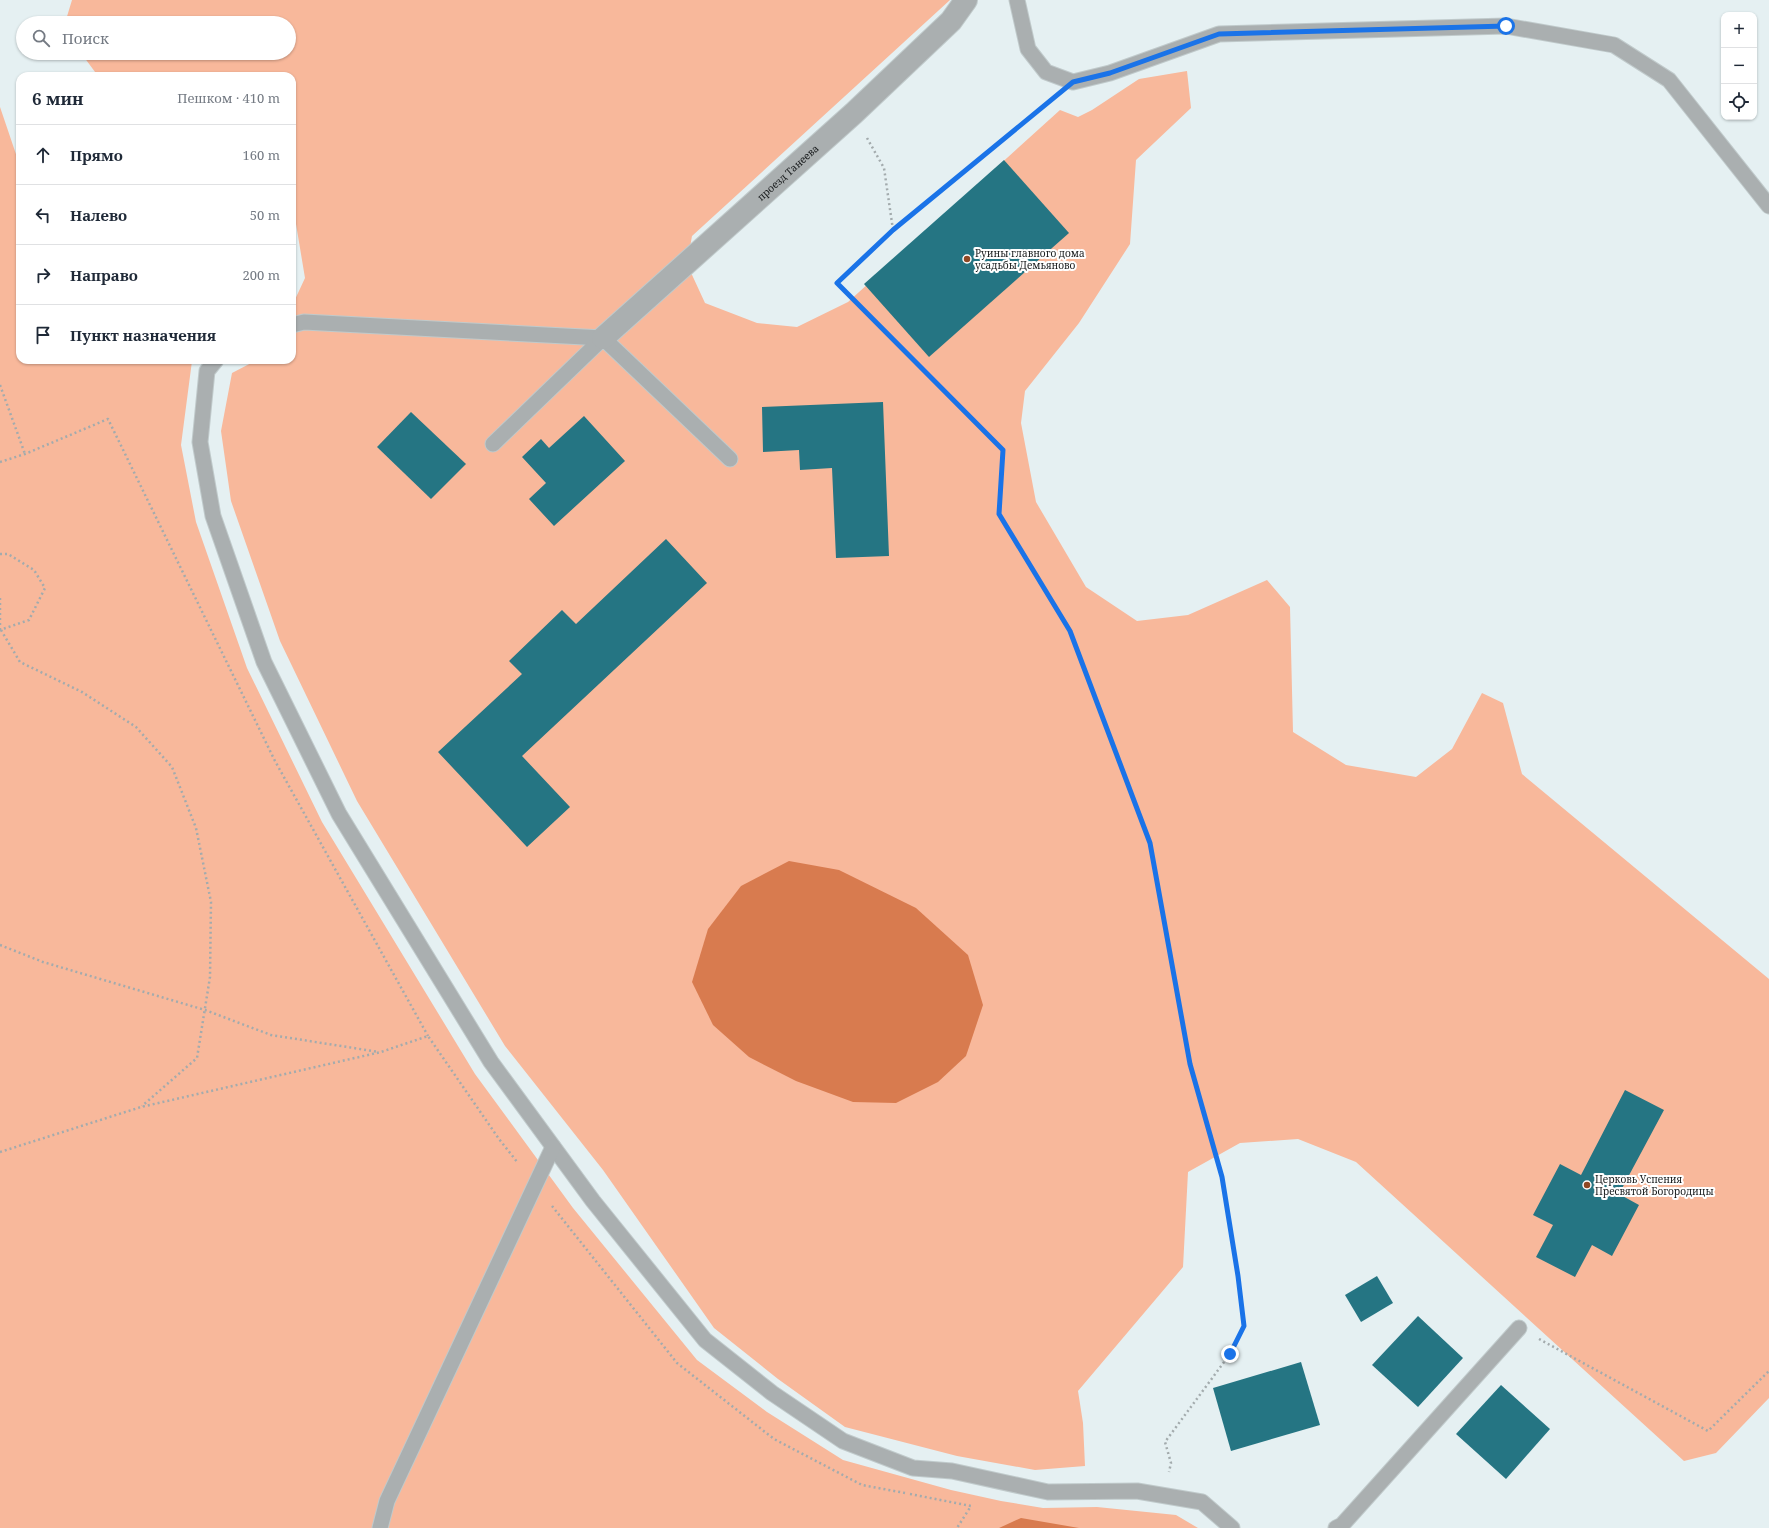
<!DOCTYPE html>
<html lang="ru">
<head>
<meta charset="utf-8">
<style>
  body { margin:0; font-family:"Noto Serif",serif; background:#f6f6f7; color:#1f2937 }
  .controls { position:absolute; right:12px; top:12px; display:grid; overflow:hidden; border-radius:8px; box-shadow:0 1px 3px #0004 }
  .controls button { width:36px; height:36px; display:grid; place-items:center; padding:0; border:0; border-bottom:1px solid #e0e1e3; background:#fff; color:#1f2937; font:20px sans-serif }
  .stop { position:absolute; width:12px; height:12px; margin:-9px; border:3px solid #1a73e8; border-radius:50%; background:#fff }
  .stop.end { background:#1a73e8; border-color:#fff; box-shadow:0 1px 4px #0008 }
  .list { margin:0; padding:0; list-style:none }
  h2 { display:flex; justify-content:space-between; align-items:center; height:52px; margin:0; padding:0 16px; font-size:17px }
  h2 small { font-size:13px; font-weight:400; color:#747a83 }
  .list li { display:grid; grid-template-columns:26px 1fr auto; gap:12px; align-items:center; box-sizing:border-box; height:60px; padding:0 16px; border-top:1px solid #e0e1e3 }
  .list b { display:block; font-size:15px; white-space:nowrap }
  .list em { font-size:13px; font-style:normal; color:#747a83 }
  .icon { flex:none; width:22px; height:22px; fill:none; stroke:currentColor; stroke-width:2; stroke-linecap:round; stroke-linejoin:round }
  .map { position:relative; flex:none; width:1769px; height:1528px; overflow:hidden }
  .search { position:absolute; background:#fff; box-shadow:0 1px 3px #0004; left:16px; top:16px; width:280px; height:44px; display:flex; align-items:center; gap:10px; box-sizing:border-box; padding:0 14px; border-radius:22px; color:#747a83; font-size:15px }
  .panel { position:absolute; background:#fff; box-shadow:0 1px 3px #0004; left:16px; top:72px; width:280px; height:292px; border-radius:12px }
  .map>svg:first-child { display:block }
</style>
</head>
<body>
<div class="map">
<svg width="1769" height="1528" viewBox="0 0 1769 1528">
  <rect width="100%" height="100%" fill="#e5f0f2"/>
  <g fill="#f8b89b">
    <path d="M72 0H950L692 236 687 264 705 303 757 323 797 327 848 302 1060 110 1078 117 1092 110 1139 79 1187 71 1191 108 1136 160 1130 244 1079 323 1025 391 1021 423 1036 502 1086 587 1137 621 1188 615 1267 580 1290 607 1293 732 1346 765 1416 777 1452 749 1482 693 1503 703 1522 774 1769 979V1398L1716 1453 1684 1461 1356 1162 1298 1139 1240 1143 1188 1172 1183 1267 1078 1391 1083 1423 1085 1466 1035 1470 957 1456 845 1427 778 1379 714 1328 603 1170 505 1046 357 801 280 641 231 501 221 431 232 373 257 360H292V306L305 278 296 224 292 215V76H98L81 53H289V23H65Z"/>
    <path d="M0 107 20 166V360H190L192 361 181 445 196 522 247 668 322 822 475 1074 573 1208 697 1360 767 1412 843 1460 951 1490 1001 1501 1043 1508 1097 1507 1176 1515 1198 1528H0Z"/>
  </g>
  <g fill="#d87b4f">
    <path d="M789 861 839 870 916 908 968 955 983 1005 966 1056 938 1082 896 1103 853 1102 796 1081 749 1057 713 1025 692 982 708 929 741 886Z"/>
    <path d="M1021 1518 1079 1528H999Z"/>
  </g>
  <g fill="#257583">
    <path d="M1004 160 1069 233 929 357 864 284Z"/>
    <path d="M883 402 889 556 836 558 832 468 800 470 799 450 763 452 762 407Z"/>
    <path d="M411 412 466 464 431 499 377 447Z"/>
    <path d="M584 416 625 461 554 526 529 499 546 483 522 457 541 439 549 448Z"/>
    <path d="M666 539 707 583 522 756 570 807 527 847 438 752 522 674 509 661 562 610 576 624Z"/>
    <path d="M1625 1090 1664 1110 1619 1194 1639 1205 1612 1256 1592 1245 1575 1277 1536 1257 1553 1225 1533 1215 1560 1164 1581 1175Z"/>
    <path d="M1377 1276 1393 1303 1361 1322 1345 1295Z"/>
    <path d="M1418 1316 1463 1358 1418 1407 1372 1365Z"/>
    <path d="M1301 1362 1320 1425 1231 1451 1213 1388Z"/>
    <path d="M1501 1385 1550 1429 1506 1479 1456 1434Z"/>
  </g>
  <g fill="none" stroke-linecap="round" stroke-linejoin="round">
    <g stroke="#c0cacb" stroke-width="17">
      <g id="service">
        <path d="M1017 0 1028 49 1046 72 1073 82 1110 73 1219 34 1506 26 1614 45 1669 80 1769 206"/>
        <path d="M292 325 304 322 603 338 730 459"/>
        <path d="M216 360 207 371 200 442 213 516 264 662 339 814 491 1062 593 1201 705 1340 772 1393 843 1441 913 1468 952 1471 1048 1492 1137 1491 1202 1502 1232 1528"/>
        <path d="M493 444 603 338"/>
        <path d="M380 1528 387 1501 553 1147"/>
        <path d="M1336 1528 1342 1525 1519 1328"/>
      </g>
    </g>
    <g stroke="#c0cacb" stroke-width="24">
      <g id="minor">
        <path id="s1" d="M603 338 854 113 951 21 966 0"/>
      </g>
    </g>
    <g stroke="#a3abad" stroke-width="2.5" stroke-dasharray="2 3" stroke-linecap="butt">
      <path d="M1052 99 893 230 837 283 1003 450 999 514 1070 631 1150 843 1190 1063 1222 1177 1238 1276 1244 1326 1230 1354 1165 1442 1171 1463 1169 1472"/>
      <path d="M867 138 884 168 893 230"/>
      <path d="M0 385 25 454"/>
      <path d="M0 462 25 454 108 419 275 761 428 1036"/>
      <path d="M0 554H8L34 570 45 588 29 620 0 630"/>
      <path d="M0 598V632"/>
      <path d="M1 630 20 662 82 692 136 727 172 767 196 828 211 902 210 977 197 1058 142 1106"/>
      <path d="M0 945 43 962 205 1010 271 1035 379 1052"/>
      <path d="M0 1152 141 1107 381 1052 428 1036 499 1139 518 1163"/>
      <path d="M552 1206 677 1363 774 1439 862 1485 905 1493"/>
      <path d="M1539 1339 1708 1431 1769 1371"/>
      <path d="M910 1494 971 1506 957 1528"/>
    </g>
    <use href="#service" stroke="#aaafb0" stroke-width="15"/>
    <use href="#minor" stroke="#aaafb0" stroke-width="22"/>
  </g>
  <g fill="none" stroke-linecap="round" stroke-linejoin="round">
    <path stroke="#1a73e8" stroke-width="5" d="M1230 1354 1244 1326 1238 1276 1222 1177 1190 1064 1150 843 1070 631 999 514 1003 450 837 283 893 230 1073 82 1110 73 1219 34 1506 26"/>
  </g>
  <g fill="#8f4824" stroke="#fff" stroke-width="1.5">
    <circle cx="967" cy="259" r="4"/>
    <circle cx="1587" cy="1185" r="4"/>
  </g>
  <g text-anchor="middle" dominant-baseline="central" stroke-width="4" stroke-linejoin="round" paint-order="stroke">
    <g font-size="10" fill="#181b1c" stroke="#fff">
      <text stroke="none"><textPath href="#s1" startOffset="248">проезд Танеева</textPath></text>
    </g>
    <g font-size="10" fill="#181b1c" stroke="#fff" text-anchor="start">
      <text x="975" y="253">Руины главного дома<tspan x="975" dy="12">усадьбы Демьяново</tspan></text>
      <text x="1595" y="1179">Церковь Успения<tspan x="1595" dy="12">Пресвятой Богородицы</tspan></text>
    </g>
  </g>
</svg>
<div class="controls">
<button>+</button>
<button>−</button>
<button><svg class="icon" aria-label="locate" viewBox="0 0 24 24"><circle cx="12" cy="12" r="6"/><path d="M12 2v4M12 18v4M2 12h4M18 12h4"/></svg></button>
</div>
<div class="stop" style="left:1506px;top:26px"></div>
<div class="stop end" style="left:1230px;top:1354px"></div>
<div class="search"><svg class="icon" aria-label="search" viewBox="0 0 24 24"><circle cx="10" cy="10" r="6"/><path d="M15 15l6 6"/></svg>Поиск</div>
<section class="panel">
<h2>6 мин<small>Пешком · 410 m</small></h2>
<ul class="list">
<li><svg class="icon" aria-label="ahead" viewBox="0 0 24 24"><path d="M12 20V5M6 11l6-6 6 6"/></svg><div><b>Прямо</b></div><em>160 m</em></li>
<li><svg class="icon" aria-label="left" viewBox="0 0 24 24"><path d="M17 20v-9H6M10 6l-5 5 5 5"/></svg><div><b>Налево</b></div><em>50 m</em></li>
<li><svg class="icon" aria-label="right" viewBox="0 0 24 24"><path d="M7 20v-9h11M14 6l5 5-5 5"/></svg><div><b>Направо</b></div><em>200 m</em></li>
<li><svg class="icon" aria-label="arrive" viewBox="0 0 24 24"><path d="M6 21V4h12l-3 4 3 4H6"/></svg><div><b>Пункт назначения</b></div></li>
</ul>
</section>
</div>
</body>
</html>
